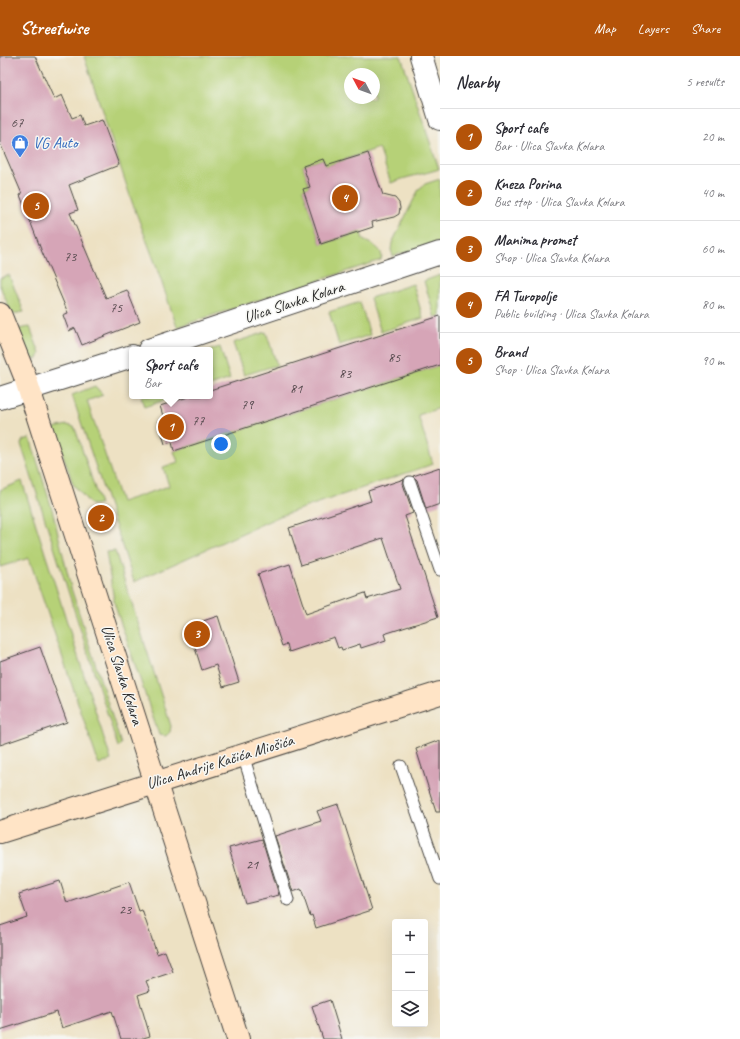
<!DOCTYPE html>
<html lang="en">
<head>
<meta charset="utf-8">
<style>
  body { margin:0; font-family:Caveat,sans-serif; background:#f7f7f7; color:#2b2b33 }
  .controls { position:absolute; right:12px; bottom:12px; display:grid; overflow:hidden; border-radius:4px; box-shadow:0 4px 16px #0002 }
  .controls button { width:36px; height:36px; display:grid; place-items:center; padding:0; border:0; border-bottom:1px solid #e1e1e2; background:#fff; color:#2b2b33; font:20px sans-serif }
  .compass { position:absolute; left:344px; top:12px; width:36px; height:36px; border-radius:50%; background:#fff; box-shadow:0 4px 16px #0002; rotate:311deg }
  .you { position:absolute; left:221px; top:388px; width:14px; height:14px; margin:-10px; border:3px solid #fff; border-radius:50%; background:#1a73e8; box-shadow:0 0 0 6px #1a73e833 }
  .badge { display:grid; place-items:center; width:26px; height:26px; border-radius:50%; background:#b45309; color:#fff; font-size:13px; font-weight:700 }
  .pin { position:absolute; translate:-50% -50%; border:2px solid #fff; box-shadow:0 1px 4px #0006 }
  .popup { position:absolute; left:129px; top:291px; width:84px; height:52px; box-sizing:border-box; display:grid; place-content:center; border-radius:4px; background:#fff; filter:drop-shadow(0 1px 3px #0005); font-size:13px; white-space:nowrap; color:#7c7c81 }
  .popup b { font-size:15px; color:#2b2b33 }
  .popup::after { content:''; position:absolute; left:50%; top:100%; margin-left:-8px; border:8px solid transparent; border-top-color:#fff }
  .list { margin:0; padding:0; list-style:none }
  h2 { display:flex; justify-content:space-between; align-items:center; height:52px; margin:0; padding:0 16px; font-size:17px }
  h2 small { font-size:13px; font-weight:400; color:#7c7c81 }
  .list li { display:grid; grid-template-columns:26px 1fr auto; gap:12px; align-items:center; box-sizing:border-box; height:56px; padding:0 16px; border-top:1px solid #e1e1e2 }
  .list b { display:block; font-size:15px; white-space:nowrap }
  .list p { margin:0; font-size:13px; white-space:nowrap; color:#7c7c81 }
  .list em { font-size:13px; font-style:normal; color:#7c7c81 }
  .icon { flex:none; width:22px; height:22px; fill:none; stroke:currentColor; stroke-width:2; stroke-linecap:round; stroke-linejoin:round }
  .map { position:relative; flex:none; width:440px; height:983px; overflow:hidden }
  header { display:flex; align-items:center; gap:24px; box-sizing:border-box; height:56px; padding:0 20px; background:#b45309; color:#fff }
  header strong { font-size:19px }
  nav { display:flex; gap:22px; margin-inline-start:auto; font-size:14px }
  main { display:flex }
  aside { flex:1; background:#fff }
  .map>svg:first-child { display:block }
</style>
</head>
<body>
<header>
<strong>Streetwise</strong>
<nav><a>Map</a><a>Layers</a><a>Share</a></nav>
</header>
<main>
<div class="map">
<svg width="440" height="983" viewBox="0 0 440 983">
  <rect width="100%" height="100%" fill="#f6f6f2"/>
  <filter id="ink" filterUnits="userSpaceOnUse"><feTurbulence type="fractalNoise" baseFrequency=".025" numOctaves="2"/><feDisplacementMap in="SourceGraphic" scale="8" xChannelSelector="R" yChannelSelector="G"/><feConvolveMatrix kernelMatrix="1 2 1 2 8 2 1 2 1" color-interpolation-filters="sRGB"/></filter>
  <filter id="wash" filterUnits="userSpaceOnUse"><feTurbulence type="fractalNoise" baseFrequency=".012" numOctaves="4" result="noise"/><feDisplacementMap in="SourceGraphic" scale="16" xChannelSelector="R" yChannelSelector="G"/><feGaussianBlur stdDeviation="0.9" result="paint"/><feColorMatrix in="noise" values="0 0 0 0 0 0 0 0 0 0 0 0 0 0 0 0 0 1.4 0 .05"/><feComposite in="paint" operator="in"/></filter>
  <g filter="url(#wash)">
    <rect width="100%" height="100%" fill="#ede1c3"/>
    <g fill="#b6d177" stroke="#707e51" fill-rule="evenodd">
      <path d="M84 0H401L439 113C421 119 408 120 391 127L379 92 326 110 323 103 303 110 310 131 303 133 321 188 361 176 363 184C371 188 385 193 381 204L177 271 154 204 132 146ZM350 18H374V42H350Z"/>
      <path d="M440 123V186L393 200 391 194 392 187 419 133 425 128Z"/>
      <path d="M9 219 24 256 12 258 0 230V222Z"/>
      <path d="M440 219V260L435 262 424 225Z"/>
      <path d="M413 228 423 262 381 276 370 242Z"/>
      <path d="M360 246 370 279 339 289 329 256Z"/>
      <path d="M30 271 40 298 38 303H31L29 300 18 273Z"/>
      <path d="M266 276 277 309 244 319 233 287Z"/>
      <path d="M220 291 230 323 210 330V294Z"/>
      <path d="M440 309V352L418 359 433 408 280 460 134 526 72 339 95 330 103 339 87 345 121 446 169 430 163 411 178 406 174 395Z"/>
      <path d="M141 340H170L171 342 144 351Z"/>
      <path d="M67 369 72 370 75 372 100 448 91 449 73 428 54 372Z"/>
      <path d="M30 382 52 453 71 532 121 688 118 691 21 388 23 384Z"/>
      <path d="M22 425 111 704 99 709 29 502 0 511V434Z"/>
      <path d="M115 495 171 670 170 676 166 680 159 679 115 550 106 496Z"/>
    </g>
    <g id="blocks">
      <g fill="#d6a5b7">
        <path d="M0 0H35L54 43 62 39 72 62 80 59 84 70 102 64 119 109 69 129 78 154 70 157 106 242 127 234 140 266 82 289 75 272 69 275 63 259 68 257 42 196 20 139 22 138 0 87Z"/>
        <path d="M368 97 383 139 395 142 399 147 400 152 399 158 394 161 372 166 373 171 321 188 303 133 310 131 303 110 323 103 326 110Z"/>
        <path d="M440 260V309L174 395 172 386 165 388 158 365 164 363 160 350 191 340H210V334Z"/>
        <path d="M440 411V448L426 453 417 424 413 420Z"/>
        <path d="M404 423 403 428 413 457 405 460 438 561 384 578 386 584 361 592 360 588 342 594 341 591 338 592 334 581 289 596 287 588 282 590 258 518 290 508 306 558 365 537 367 543 400 533 383 482 301 509 289 472 371 445 368 435Z"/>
        <path d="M218 560 239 626 223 631 216 609 202 614 188 570Z"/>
        <path d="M40 591 67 666 0 689V605Z"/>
        <path d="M440 684V756H436L416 693Z"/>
        <path d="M338 748 372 854 316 872 312 859 310 860 301 833 293 836 275 780 321 765 317 755Z"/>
        <path d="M262 783 279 839 245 847 229 792Z"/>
        <path d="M60 825 67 847 129 826 139 855 142 854 157 898 165 895 173 916 146 925 150 935 138 939 150 980 140 983H121L112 955 62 972 57 956 0 974V870L27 861 19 838Z"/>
        <path d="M330 944 342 983H323L312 950Z"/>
      </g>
    </g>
  </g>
  <g filter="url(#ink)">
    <use href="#blocks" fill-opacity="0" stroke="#484642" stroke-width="1"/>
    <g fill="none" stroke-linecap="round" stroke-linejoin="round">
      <g stroke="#484642" stroke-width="13">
        <g id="service">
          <path d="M410 426 440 514"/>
          <path d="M243 699 288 844"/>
          <path d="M401 710 440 823"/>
        </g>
      </g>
      <g stroke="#484642" stroke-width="24">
        <g id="minor">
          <path d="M421 0 440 63"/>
          <path d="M149 294 440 197"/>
          <path d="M0 342 132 300"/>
        </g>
      </g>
      <g stroke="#484642" stroke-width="24">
        <g id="secondary">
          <path d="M0 258 24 318 238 983"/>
          <path d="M0 776 440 637"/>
        </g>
      </g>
      <use href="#service" stroke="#fff" stroke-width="11"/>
      <use href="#minor" stroke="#fff" stroke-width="22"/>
      <use href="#secondary" stroke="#ffe4c6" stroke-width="22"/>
    </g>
  </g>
  <defs>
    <g id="shop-pin" transform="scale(0.9)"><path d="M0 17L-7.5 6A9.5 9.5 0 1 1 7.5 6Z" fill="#3f7fe0" stroke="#f6f6f2"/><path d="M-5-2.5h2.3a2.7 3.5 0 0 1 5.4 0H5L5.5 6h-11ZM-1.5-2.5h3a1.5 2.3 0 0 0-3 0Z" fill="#fff"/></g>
  </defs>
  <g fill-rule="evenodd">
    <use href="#shop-pin" x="20" y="87"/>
  </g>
  <g text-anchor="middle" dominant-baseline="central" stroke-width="3" stroke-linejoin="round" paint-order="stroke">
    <g font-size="14" fill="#564a4e">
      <text x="17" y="66">67</text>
      <text x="70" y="200">73</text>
      <text x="116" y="251">75</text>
      <text x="394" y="301">85</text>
      <text x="345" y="317">83</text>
      <text x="296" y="332">81</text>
      <text x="247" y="348">79</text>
      <text x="198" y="364">77</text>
      <text x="252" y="808">21</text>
      <text x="125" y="853">23</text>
    </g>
    <g font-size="16" fill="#366cbe" stroke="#f6f6f2" text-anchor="start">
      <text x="33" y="87">VG Auto</text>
    </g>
    <g font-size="16" fill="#2b2b2b" stroke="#f6f6f2">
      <text transform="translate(294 246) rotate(-18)">Ulica Slavka Kolara</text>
      <text transform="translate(122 619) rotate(72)">Ulica Slavka Kolara</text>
      <text transform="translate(220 706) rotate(-17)">Ulica Andrije Kačića Miošića</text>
    </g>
  </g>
</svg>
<div class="controls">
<button>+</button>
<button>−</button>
<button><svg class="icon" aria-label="layers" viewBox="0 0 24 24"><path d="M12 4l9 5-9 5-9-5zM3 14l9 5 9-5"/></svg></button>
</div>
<svg class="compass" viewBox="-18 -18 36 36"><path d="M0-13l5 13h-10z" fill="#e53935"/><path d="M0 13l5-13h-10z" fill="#7c7c81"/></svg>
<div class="you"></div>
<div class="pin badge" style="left:171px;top:371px">1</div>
<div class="popup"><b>Sport cafe</b>Bar</div>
<div class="pin badge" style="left:101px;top:462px">2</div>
<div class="pin badge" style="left:197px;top:578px">3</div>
<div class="pin badge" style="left:345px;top:142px">4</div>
<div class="pin badge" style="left:36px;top:150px">5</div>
</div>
<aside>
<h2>Nearby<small>5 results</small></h2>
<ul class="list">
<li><span class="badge">1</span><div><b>Sport cafe</b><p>Bar · Ulica Slavka Kolara</p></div><em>20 m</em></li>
<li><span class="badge">2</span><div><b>Kneza Porina</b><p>Bus stop · Ulica Slavka Kolara</p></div><em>40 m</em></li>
<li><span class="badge">3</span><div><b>Manima promet</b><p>Shop · Ulica Slavka Kolara</p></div><em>60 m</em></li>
<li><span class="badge">4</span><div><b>FA Turopolje</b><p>Public building · Ulica Slavka Kolara</p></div><em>80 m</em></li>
<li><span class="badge">5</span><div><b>Brand</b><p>Shop · Ulica Slavka Kolara</p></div><em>90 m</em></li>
</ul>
</aside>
</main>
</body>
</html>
